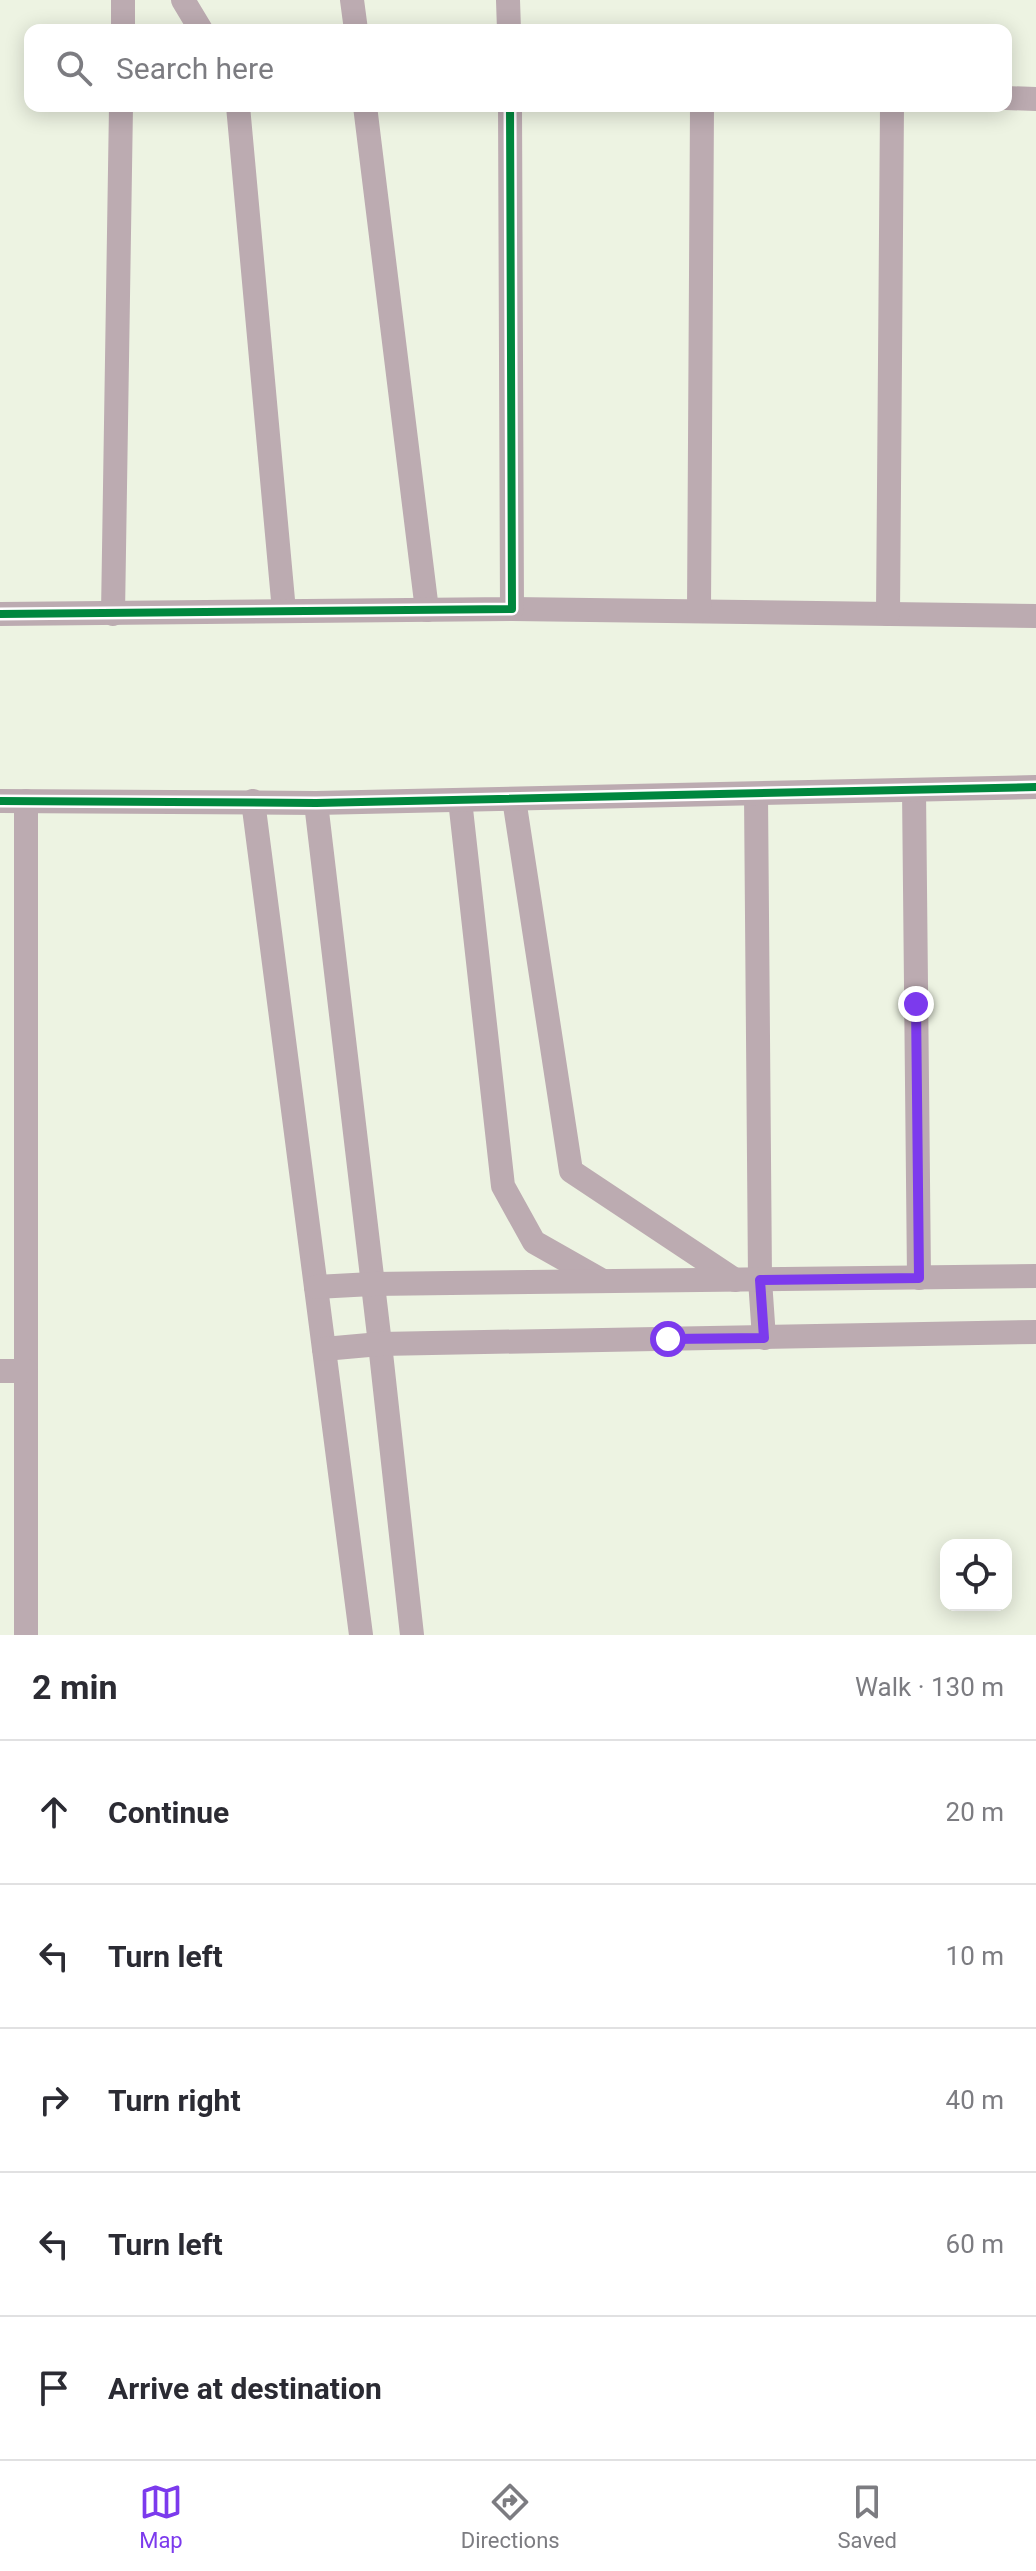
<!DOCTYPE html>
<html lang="en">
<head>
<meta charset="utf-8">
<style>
  body { margin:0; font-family:Roboto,sans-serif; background:#f2f2f3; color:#2b2b33 }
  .controls { position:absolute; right:24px; bottom:24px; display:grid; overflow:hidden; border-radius:16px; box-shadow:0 4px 20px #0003 }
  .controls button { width:72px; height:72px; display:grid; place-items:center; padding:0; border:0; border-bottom:2px solid #e1e1e2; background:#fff; color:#2b2b33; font:40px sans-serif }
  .stop { position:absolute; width:24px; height:24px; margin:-18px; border:6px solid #7c3aed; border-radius:50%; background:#fff }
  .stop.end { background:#7c3aed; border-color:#fff; box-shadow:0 2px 8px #0008 }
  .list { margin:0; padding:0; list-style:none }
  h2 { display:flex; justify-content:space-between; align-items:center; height:104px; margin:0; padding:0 32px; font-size:34px }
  h2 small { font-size:26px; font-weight:400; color:#7c7c81 }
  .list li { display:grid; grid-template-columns:52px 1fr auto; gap:24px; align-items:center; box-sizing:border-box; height:144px; padding:0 32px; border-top:2px solid #e1e1e2 }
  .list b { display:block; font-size:30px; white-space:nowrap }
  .list em { font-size:26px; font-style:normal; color:#7c7c81 }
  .icon { flex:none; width:44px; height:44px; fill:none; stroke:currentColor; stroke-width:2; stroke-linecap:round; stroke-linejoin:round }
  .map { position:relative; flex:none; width:1036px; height:1635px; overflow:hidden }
  .search { position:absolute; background:#fff; box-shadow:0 4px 20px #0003; left:24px; right:24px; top:24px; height:88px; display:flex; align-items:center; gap:20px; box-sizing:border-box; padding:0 28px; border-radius:16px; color:#7c7c81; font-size:30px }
  .sheet { height:824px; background:#fff }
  nav { display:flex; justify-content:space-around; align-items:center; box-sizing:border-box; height:112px; border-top:2px solid #e1e1e2; background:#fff; font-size:22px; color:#7c7c81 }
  nav a { display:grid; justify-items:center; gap:4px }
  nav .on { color:#7c3aed }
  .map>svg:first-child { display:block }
</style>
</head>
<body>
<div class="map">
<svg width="1036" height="1635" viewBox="0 0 1036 1635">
  <rect width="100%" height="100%" fill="#edf3e2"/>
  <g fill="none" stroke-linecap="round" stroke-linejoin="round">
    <g stroke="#bcabb1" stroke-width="24">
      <path d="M183 0 201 30"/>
      <path d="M352 0 356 30"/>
      <path d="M508 0 509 30"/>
      <path d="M123 30V0"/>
      <path d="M1006 98 1036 99"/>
      <path d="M238 106 284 611"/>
      <path d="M365 106 427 610"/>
      <path d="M512 609 1036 616"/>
      <path d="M699 611 702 106"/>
      <path d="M0 614 512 609 510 106"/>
      <path d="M113 614 121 106"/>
      <path d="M888 614 892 106"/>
      <path d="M914 790 919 1278"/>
      <path d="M756 794 760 1280 764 1338"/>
      <path d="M514 799 571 1171 735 1280"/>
      <path d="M460 800 503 1186 534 1242 601 1280"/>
      <path d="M0 801 316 803 1036 787"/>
      <path d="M26 801V1635"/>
      <path d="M253 801 361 1635"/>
      <path d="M316 803 380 1344 412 1635"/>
      <path d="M316 1287 372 1284 1036 1276"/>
      <path d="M324 1349 380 1344 1036 1332"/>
      <path d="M0 1371H26"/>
    </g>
    <g stroke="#fff" stroke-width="13">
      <g id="cycleway">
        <path d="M0 614 512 609 510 106"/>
        <path d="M0 801 316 803 1036 787"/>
      </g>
    </g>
    <use href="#cycleway" stroke="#00873e" stroke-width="8"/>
  </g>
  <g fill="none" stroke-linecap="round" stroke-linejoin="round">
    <path stroke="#7c3aed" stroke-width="10" d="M668 1339 764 1338 760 1280 919 1278 916 1004"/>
  </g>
</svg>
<div class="controls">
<button><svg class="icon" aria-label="locate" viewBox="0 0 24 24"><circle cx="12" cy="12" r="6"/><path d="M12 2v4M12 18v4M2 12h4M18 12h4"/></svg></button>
</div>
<div class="stop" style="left:668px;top:1339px"></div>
<div class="stop end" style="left:916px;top:1004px"></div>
<div class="search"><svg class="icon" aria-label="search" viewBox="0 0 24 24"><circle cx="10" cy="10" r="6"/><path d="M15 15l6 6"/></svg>Search here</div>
</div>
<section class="sheet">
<h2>2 min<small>Walk · 130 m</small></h2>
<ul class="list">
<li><svg class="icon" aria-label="ahead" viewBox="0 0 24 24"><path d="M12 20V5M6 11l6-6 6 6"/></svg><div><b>Continue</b></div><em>20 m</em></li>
<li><svg class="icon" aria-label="left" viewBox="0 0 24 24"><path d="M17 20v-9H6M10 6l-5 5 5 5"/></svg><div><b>Turn left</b></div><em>10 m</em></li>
<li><svg class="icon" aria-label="right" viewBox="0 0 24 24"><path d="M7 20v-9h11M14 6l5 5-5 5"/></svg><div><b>Turn right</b></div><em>40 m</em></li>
<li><svg class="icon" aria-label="left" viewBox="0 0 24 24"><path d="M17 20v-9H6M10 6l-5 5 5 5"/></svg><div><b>Turn left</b></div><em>60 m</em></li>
<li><svg class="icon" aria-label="arrive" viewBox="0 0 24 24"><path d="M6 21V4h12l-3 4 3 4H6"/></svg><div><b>Arrive at destination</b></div></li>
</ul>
</section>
<nav>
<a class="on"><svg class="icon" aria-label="map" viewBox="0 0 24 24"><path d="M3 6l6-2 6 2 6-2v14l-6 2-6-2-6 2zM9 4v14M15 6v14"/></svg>Map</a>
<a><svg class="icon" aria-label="directions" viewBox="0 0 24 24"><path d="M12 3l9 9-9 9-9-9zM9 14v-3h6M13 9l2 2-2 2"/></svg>Directions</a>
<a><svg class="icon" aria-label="saved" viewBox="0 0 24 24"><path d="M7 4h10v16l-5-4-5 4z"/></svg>Saved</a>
</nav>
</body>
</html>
